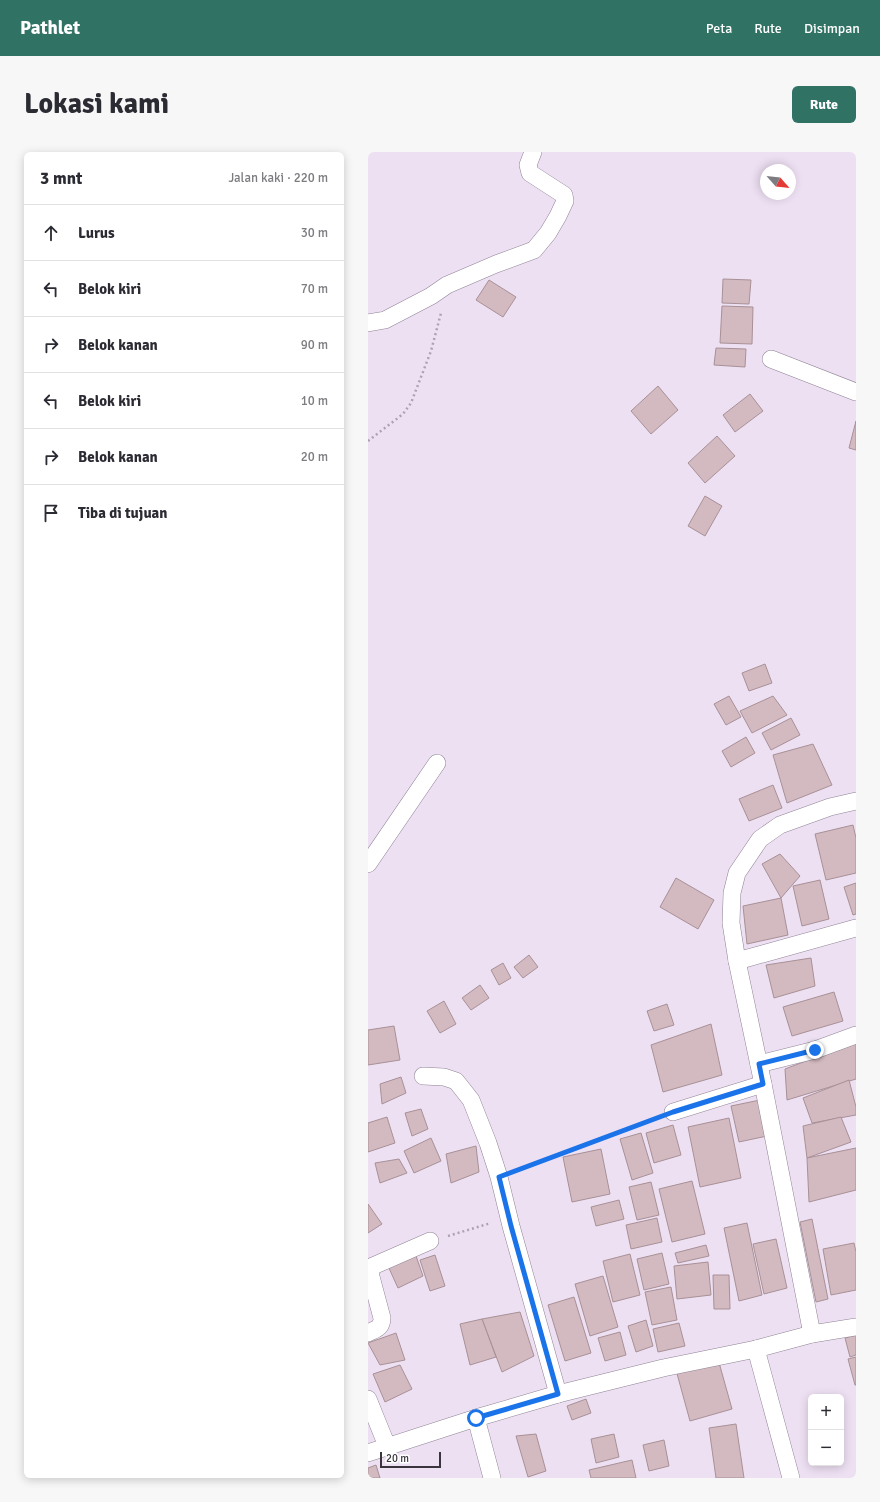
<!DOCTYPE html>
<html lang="id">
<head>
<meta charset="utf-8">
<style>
  body { margin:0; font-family:Signika,sans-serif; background:#f7f7f7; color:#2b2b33 }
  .controls { position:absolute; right:12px; bottom:12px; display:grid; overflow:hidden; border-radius:6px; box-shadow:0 2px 10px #0003 }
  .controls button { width:36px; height:36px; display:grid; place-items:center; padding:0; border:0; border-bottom:1px solid #e1e1e2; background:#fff; color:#2b2b33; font:20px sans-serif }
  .compass { position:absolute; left:392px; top:12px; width:36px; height:36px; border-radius:50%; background:#fff; box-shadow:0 2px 10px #0003; rotate:117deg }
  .scale { position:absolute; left:12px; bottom:10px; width:61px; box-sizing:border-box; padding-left:4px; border:2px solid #3a343c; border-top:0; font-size:11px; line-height:14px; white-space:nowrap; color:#3a343c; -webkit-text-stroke:3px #fff; paint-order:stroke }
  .stop { position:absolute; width:12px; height:12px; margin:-9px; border:3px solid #1a73e8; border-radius:50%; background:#fff }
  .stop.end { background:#1a73e8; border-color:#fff; box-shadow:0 1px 4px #0008 }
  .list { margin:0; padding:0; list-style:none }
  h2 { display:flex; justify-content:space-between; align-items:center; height:52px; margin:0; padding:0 16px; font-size:17px }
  h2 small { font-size:13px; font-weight:400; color:#7c7c81 }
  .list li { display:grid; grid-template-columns:26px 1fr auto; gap:12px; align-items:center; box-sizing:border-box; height:56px; padding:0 16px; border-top:1px solid #e1e1e2 }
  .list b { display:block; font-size:15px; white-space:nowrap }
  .list em { font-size:13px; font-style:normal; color:#7c7c81 }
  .icon { flex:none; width:22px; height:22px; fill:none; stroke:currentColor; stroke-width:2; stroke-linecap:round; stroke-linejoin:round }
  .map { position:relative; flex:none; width:488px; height:1326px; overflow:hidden; border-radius:6px }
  header { display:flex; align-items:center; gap:24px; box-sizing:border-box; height:56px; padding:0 20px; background:#307365; color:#fff }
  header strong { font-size:19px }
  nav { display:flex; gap:22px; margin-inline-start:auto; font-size:14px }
  .intro { display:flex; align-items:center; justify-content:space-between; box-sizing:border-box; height:96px; padding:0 24px }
  h1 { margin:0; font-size:28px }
  .button { padding:10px 18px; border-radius:6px; background:#307365; color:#fff; font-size:14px; font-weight:700 }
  main { display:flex; gap:24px; padding:0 24px }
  aside { flex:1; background:#fff; border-radius:6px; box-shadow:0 2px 10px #0003 }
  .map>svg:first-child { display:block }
</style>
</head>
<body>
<header>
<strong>Pathlet</strong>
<nav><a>Peta</a><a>Rute</a><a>Disimpan</a></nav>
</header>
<div class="intro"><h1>Lokasi kami</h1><a class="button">Rute</a></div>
<main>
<aside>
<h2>3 mnt<small>Jalan kaki · 220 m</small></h2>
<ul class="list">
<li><svg class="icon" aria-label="ahead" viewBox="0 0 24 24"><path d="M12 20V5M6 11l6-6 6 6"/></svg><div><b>Lurus</b></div><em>30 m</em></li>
<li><svg class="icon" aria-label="left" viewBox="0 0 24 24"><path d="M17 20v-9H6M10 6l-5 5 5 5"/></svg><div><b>Belok kiri</b></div><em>70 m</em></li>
<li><svg class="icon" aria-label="right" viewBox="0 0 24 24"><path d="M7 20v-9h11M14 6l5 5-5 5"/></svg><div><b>Belok kanan</b></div><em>90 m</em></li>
<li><svg class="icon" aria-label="left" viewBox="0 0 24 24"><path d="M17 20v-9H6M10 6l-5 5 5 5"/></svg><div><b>Belok kiri</b></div><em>10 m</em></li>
<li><svg class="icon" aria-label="right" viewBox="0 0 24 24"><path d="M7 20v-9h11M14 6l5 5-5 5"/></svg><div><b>Belok kanan</b></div><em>20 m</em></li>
<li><svg class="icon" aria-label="arrive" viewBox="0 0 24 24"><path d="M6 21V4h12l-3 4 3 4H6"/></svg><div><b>Tiba di tujuan</b></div></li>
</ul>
</aside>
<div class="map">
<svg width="488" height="1326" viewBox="0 0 488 1326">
  <rect width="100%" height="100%" fill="#ede0f3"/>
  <g fill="#d3bac1" stroke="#a89096">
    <path d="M355 127 383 128 381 152 354 151Z"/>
    <path d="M121 128 148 145 135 165 108 148Z"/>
    <path d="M354 154 385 155 384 192 352 191Z"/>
    <path d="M348 196 378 197 377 215 346 213Z"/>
    <path d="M290 234 310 258 283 282 263 259Z"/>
    <path d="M382 242 395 259 367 280 355 263Z"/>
    <path d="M488 269V298L481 296Z"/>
    <path d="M349 284 367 304 337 331 320 311Z"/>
    <path d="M337 344 354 354 337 384 320 374Z"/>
    <path d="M397 512 404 531 381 539 374 521Z"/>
    <path d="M361 544 373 565 358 573 346 552Z"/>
    <path d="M405 544 419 563 384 581 372 559Z"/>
    <path d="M423 566 432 583 403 598 394 581Z"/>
    <path d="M378 585 387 601 363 615 354 599Z"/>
    <path d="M445 592 464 633 419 651 405 603Z"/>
    <path d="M405 633 414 656 381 669 371 647Z"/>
    <path d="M485 673 488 686V721L458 728 447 682Z"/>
    <path d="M412 702 432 724 413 746 394 712Z"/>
    <path d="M308 726 346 748 330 777 292 755Z"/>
    <path d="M452 728 461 767 434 774 425 734Z"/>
    <path d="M488 731V762L485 763 476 735Z"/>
    <path d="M413 746 420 783 379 792 375 754Z"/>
    <path d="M161 803 170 815 155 826 146 815Z"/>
    <path d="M443 806 447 834 406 846 398 813Z"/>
    <path d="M135 811 143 826 131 833 123 818Z"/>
    <path d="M112 833 121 846 103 858 94 846Z"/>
    <path d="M466 840 475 869 424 884 415 855Z"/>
    <path d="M76 849 88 872 72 881 59 859Z"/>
    <path d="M299 852 306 873 286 879 279 859Z"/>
    <path d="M343 872 354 923 295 940 283 893Z"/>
    <path d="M26 874 32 908 0 913V878Z"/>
    <path d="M488 890V927L419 948 417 917Z"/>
    <path d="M33 925 38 941 14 952 12 932Z"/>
    <path d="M481 928 488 955V963L444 971 435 946Z"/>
    <path d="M392 948 399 984 371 990 363 954Z"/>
    <path d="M53 957 60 977 44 984 37 961Z"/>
    <path d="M19 965 27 991 0 1000V971Z"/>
    <path d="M473 965 483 990 439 1006 435 974Z"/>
    <path d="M361 966 373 1026 332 1035 320 975Z"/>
    <path d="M305 973 313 1003 286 1011 278 981Z"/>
    <path d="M273 981 285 1021 264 1028 252 987Z"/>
    <path d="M63 986 73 1009 46 1021 36 999Z"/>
    <path d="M108 994 111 1020 83 1031 78 1002Z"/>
    <path d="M488 996V1038L441 1050 439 1006Z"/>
    <path d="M233 997 242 1042 204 1050 195 1005Z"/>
    <path d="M31 1007 39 1021 12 1031 7 1011Z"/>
    <path d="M324 1029 337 1082 304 1090 291 1037Z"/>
    <path d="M283 1030 291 1063 269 1068 261 1035Z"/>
    <path d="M251 1048 256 1067 228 1074 223 1055Z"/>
    <path d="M0 1052 14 1072 0 1081Z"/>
    <path d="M289 1066 294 1090 263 1097 258 1073Z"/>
    <path d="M444 1067 460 1147 448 1150 432 1070Z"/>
    <path d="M379 1071 394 1143 371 1149 356 1076Z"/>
    <path d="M408 1087 419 1136 396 1142 385 1092Z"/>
    <path d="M486 1091 488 1100V1138L463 1143 455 1097Z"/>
    <path d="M338 1093 341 1104 310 1111 307 1101Z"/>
    <path d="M47 1101 55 1124 30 1136 20 1114Z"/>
    <path d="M294 1101 301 1132 276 1138 269 1107Z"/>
    <path d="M262 1102 272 1143 245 1150 235 1109Z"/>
    <path d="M67 1103 77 1134 62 1139 52 1108Z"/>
    <path d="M340 1110 343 1143 309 1147 306 1114Z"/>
    <path d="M345 1123H361L362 1157H346Z"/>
    <path d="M235 1124 250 1175 222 1184 207 1132Z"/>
    <path d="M303 1135 309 1168 284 1173 277 1140Z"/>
    <path d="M206 1145 223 1201 197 1209 180 1153Z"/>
    <path d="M152 1160 166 1204 134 1220 114 1167Z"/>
    <path d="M114 1167 128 1205 102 1213 92 1172Z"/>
    <path d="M278 1168 285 1194 268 1200 260 1174Z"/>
    <path d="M311 1171 317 1194 290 1200 285 1177Z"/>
    <path d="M252 1180 258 1203 237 1209 230 1186Z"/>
    <path d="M28 1181 37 1208 12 1213 0 1191Z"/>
    <path d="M488 1183V1203L482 1205 477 1186Z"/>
    <path d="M488 1205V1233H487L480 1207Z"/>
    <path d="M350 1207 364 1257 322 1269 308 1218Z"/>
    <path d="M32 1213 44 1237 17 1250 5 1222Z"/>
    <path d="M218 1247 223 1261 204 1268 199 1254Z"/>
    <path d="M368 1272 376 1326H348L341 1276Z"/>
    <path d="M168 1282 178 1319 160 1325 148 1284Z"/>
    <path d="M246 1282 251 1305 228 1311 223 1287Z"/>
    <path d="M296 1288 301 1314 281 1319 275 1293Z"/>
    <path d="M264 1308 268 1326H223L221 1318Z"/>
    <path d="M8 1313 12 1326H0V1316Z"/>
  </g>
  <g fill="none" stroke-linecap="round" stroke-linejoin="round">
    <g stroke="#8f8394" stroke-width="18">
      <g id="street">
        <path d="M0 171 17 168 63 144 79 133 128 112 166 98 180 81 190 64 197 49 196 43 162 21 160 13 165 0"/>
        <path d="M403 207 488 240"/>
        <path d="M0 712 69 611"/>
        <path d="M369 809 488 776"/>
        <path d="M391 912 447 898 488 883"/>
        <path d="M55 924 76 925 88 929 103 948 120 991 131 1025 143 1074 190 1242"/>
        <path d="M305 960 395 932"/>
        <path d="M0 1181C8 1177 14 1176 14 1166L2 1121 5 1114 62 1089"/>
        <path d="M444 1182 395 932 369 809 363 771 364 741 369 721 392 687 412 673 462 655 488 649"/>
        <path d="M388 1197 423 1326"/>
        <path d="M0 1247 19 1294"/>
        <path d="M108 1266 124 1326"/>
        <path d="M0 1301 108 1266 190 1242 295 1216 388 1197 444 1182 488 1175"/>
      </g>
    </g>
    <g stroke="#ada2b1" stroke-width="2.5" stroke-dasharray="2 3" stroke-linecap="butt">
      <path d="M0 289 35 262 43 251 63 199 73 161"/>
      <path d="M148 1019 288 966"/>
      <path d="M80 1084 123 1071"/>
    </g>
    <use href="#street" stroke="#fff" stroke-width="17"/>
  </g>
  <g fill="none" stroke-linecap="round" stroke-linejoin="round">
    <path stroke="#1a73e8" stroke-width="5" d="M108 1266 190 1242 143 1074 131 1025 305 960 395 932 391 912 447 898"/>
  </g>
</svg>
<div class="controls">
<button>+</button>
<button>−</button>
</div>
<svg class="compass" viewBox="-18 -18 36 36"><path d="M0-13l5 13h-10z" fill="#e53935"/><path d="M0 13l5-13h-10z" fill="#7c7c81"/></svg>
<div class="scale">20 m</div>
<div class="stop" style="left:108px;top:1266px"></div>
<div class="stop end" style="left:447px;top:898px"></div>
</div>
</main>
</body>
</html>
